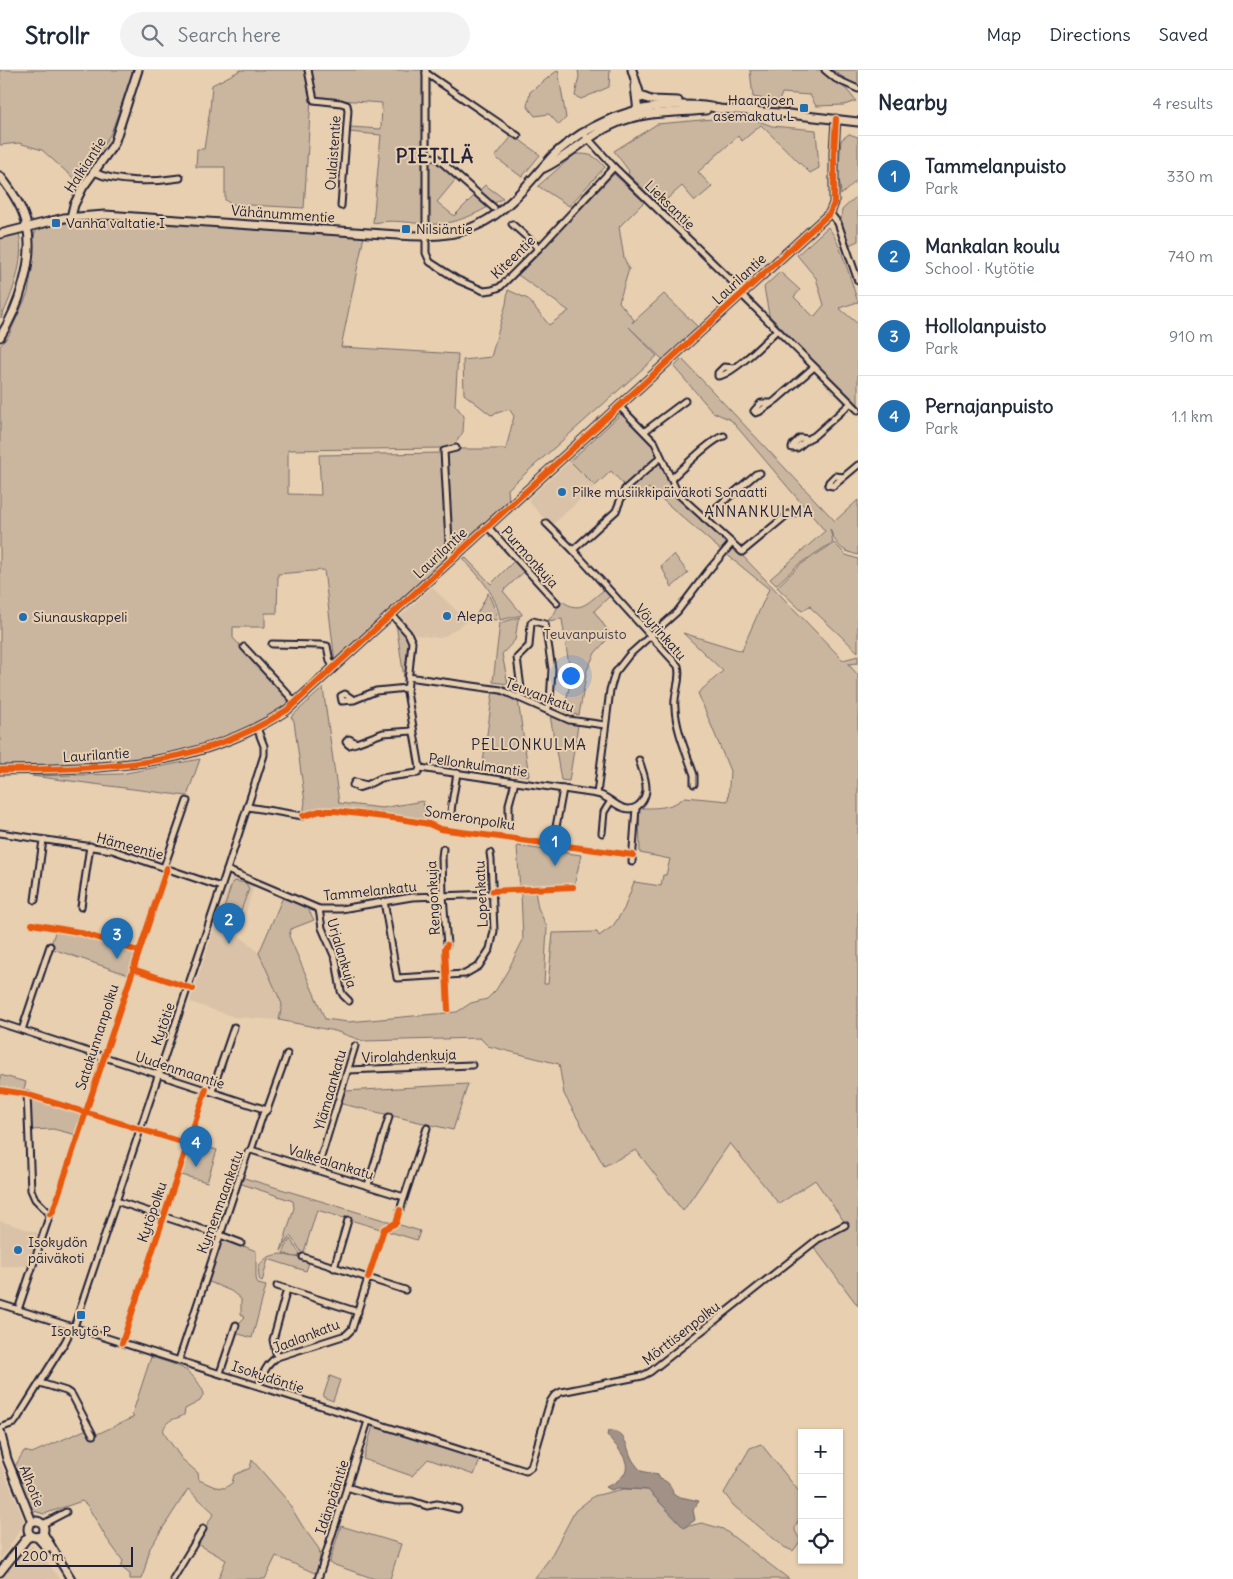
<!DOCTYPE html>
<html lang="en">
<head>
<meta charset="utf-8">
<style>
  body { margin:0; font-family:Delius,sans-serif; background:#f2f2f3; color:#1f2937 }
  .controls { position:absolute; right:15px; bottom:15px; display:grid; overflow:hidden; border-radius:0px; box-shadow:0 1px 4px #0004 }
  .controls button { width:45px; height:45px; display:grid; place-items:center; padding:0; border:0; border-bottom:1px solid #e0e1e3; background:#fff; color:#1f2937; font:25px sans-serif }
  .scale { position:absolute; left:15px; bottom:12px; width:118px; box-sizing:border-box; padding-left:5px; border:2px solid #22223b; border-top:0; font-size:14px; line-height:18px; white-space:nowrap; color:#22223b; -webkit-text-stroke:4px #e7cfb0; paint-order:stroke }
  .you { position:absolute; left:570px; top:605px; width:18px; height:18px; margin:-12px; border:4px solid #fff; border-radius:50%; background:#1a73e8; box-shadow:0 0 0 8px #1a73e833 }
  .badge { display:grid; place-items:center; width:32px; height:32px; border-radius:50%; background:#1f6fb2; color:#fff; font-size:16px; font-weight:700 }
  .pin { position:absolute; translate:-50% -41px; filter:drop-shadow(0 1px 2px #0008) }
  .pin::after { content:''; position:absolute; top:26px; width:18px; height:15px; background:inherit; clip-path:polygon(0 0,100% 0,50% 100%) }
  .list { margin:0; padding:0; list-style:none }
  h2 { display:flex; justify-content:space-between; align-items:center; height:65px; margin:0; padding:0 20px; font-size:21px }
  h2 small { font-size:16px; font-weight:400; color:#747a83 }
  .list li { display:grid; grid-template-columns:32px 1fr auto; gap:15px; align-items:center; box-sizing:border-box; height:80px; padding:0 20px; border-top:1px solid #e0e1e3 }
  .list b { display:block; font-size:19px; white-space:nowrap }
  .list p { margin:0; font-size:16px; white-space:nowrap; color:#747a83 }
  .list em { font-size:16px; font-style:normal; color:#747a83 }
  .icon { flex:none; width:28px; height:28px; fill:none; stroke:currentColor; stroke-width:2; stroke-linecap:round; stroke-linejoin:round }
  .map { position:relative; flex:none; width:858px; height:1509px; overflow:hidden }
  header { display:flex; align-items:center; gap:30px; box-sizing:border-box; height:70px; padding:0 25px; background:#fff; border-bottom:1px solid #e0e1e3 }
  header strong { font-size:24px }
  nav { display:flex; gap:28px; margin-inline-start:auto; font-size:18px }
  .search { width:350px; height:45px; background:#f2f2f3; display:flex; align-items:center; gap:12px; box-sizing:border-box; padding:0 18px; border-radius:28px; color:#747a83; font-size:19px }
  main { display:flex }
  aside { flex:1; background:#fff }
  .map>svg:first-child { display:block }
</style>
</head>
<body>
<header>
<strong>Strollr</strong>
<div class="search"><svg class="icon" aria-label="search" viewBox="0 0 24 24"><circle cx="10" cy="10" r="6"/><path d="M15 15l6 6"/></svg>Search here</div>
<nav><a>Map</a><a>Directions</a><a>Saved</a></nav>
</header>
<main>
<div class="map">
<svg width="858" height="1509" viewBox="0 0 858 1509">
  <rect width="100%" height="100%" fill="#e7cfb0"/>
  <filter id="ink" filterUnits="userSpaceOnUse"><feTurbulence type="fractalNoise" baseFrequency=".02" numOctaves="2"/><feDisplacementMap in="SourceGraphic" scale="10" xChannelSelector="R" yChannelSelector="G"/><feConvolveMatrix kernelMatrix="1 2 1 2 8 2 1 2 1" color-interpolation-filters="sRGB"/></filter>
  <g filter="url(#ink)">
    <g fill="#d9c2a7">
      <path d="M570 391 595 416 551 456 530 433 529 428Z"/>
      <path d="M432 517 467 551 447 565 440 568 416 565 400 547Z"/>
      <path d="M232 805 254 815 239 865 259 883 282 934 279 950 235 947 190 932Z"/>
      <path d="M0 1151 41 1164 30 1198 25 1196H0Z"/>
      <path d="M0 1392 25 1453 0 1490Z"/>
      <path d="M32 1475 47 1492 60 1509H0Z"/>
    </g>
    <g fill="#cab69f" stroke="#766c6d">
      <path d="M0 0H134L111 63 80 114 42 80 19 73 0 75Z"/>
      <path d="M241 0H429L430 85 457 108 437 132 454 146 485 115 503 128C481 142 455 156 427 154 406 153 396 149 373 153L381 65 349 62 350 57 381 59 382 33 311 28 304 138 231 134 225 130V97H196L197 79H204L210 39 212 15Z"/>
      <path d="M558 0 566 48 559 55 549 44 535 46 527 36 530 22Z"/>
      <path d="M578 0H610L609 17 581 29 575 26 579 6Z"/>
      <path d="M750 0H822L847 20 856 31 844 35 816 36 810 25 782 23 779 31 753 27Z"/>
      <path d="M832 0H858V14L852 13Z"/>
      <path d="M724 48 755 50 772 56 816 60 819 98 810 103 761 55 742 71 738 66 698 102 712 117 695 131 682 116 660 135 628 104 629 101 614 81 657 54Z"/>
      <path d="M849 64 858 67V109L841 125 840 114 838 109 841 70Z"/>
      <path d="M513 65 540 85 522 107 495 87Z"/>
      <path d="M575 84C592 84 594 85 605 97L569 136 538 116Z"/>
      <path d="M614 104 644 132 619 157 624 188 629 199 619 232 634 250 632 253 664 224 699 258 663 290 628 256 657 286 508 419 509 432 452 483 447 384 458 379H506L514 346 509 339 491 345 464 324 463 290 491 287 506 234 508 220 528 229 549 255 569 241 518 205Z"/>
      <path d="M858 125V171L849 175 841 151 842 140Z"/>
      <path d="M106 147 364 166 341 277 458 284 455 335 464 346 463 362 454 375 444 378 288 380V424L321 425 319 385 443 383 446 488 335 592 324 500 278 504 277 543H265V557H233V568L293 632 296 633 218 675 137 695 0 700V276L9 265 28 223 32 199 33 172 35 162 39 159 66 153 74 150Z"/>
      <path d="M828 157C841 172 851 212 858 232L839 238 858 254V338L811 291 812 290 769 245 764 217 780 202 800 220 794 227 814 247 824 235 816 208 797 185Z"/>
      <path d="M19 163C25 190 13 223 1 248L0 168Z"/>
      <path d="M682 289 835 451 858 430V485C840 480 837 476 830 459L833 472 799 494 776 515 770 509 825 461 731 350 713 342 674 297Z"/>
      <path d="M623 342 654 374 659 387 625 416 611 401 595 416 570 391Z"/>
      <path d="M659 390 676 426 730 473 723 482 649 418 638 428 628 419Z"/>
      <path d="M834 473 846 485 858 489V582L810 537 811 535 802 541 777 517 800 495Z"/>
      <path d="M732 475 843 590 858 586V593L848 594 858 605V1236L813 1176 848 1157 815 1110 779 1134 730 1073 683 1141 636 1080 604 1096 564 1024 559 994 488 976 480 968 363 971 335 961 279 950 282 934 259 883 283 827 307 837 314 850 291 859 289 866 325 949 348 952 457 942 471 933 487 929 496 920 508 900 523 870 521 822 535 821 538 838 547 857 544 914H548L553 863 597 862 599 866 613 856 624 839 634 812 661 816 663 805H666L670 789 640 783 639 738C656 738 671 739 685 727L728 731 730 701 698 623 723 601 683 563 742 581 744 575 769 519 725 483Z"/>
      <path d="M674 484 688 503 672 517 661 496Z"/>
      <path d="M465 487 491 514 516 489 526 500 503 521 522 544V545L500 550C497 525 480 507 463 489Z"/>
      <path d="M605 519 610 526 594 541 611 565 595 583 587 600 579 645 572 644 564 640 571 609 562 549 547 551C558 543 555 537 562 531 581 545 589 531 605 519Z"/>
      <path d="M488 523 496 542 497 550 475 548Z"/>
      <path d="M520 547 518 550 515 570 502 584 508 614 493 612 500 553Z"/>
      <path d="M396 553C417 575 409 588 405 615Z"/>
      <path d="M323 618 339 733 382 738 423 731 427 752 340 739 324 738 303 745 305 732 294 651 291 647Z"/>
      <path d="M493 621 501 623 518 630 529 706 482 700Z"/>
      <path d="M550 645 569 653 578 655 569 711 561 710Z"/>
      <path d="M200 689 187 726 32 706 121 704Z"/>
      <path d="M517 776 581 785 574 817 520 820Z"/>
      <path d="M234 811 246 813 249 819 240 843C235 845 227 844 224 839L232 813Z"/>
      <path d="M56 859 79 863 137 882 129 905 50 878Z"/>
      <path d="M0 1005 26 1012 23 1022 0 1019Z"/>
      <path d="M468 1014 453 1060 338 1033 342 1020 345 1021Z"/>
      <path d="M28 1026 84 1043 77 1065 53 1059 29 1060Z"/>
      <path d="M189 1072 217 1080 207 1112 178 1104Z"/>
      <path d="M241 1107 420 1161 417 1170 317 1140 303 1185 297 1175 290 1166 281 1181 294 1138 293 1131 239 1113Z"/>
      <path d="M221 1167 256 1181V1208L258 1214 266 1216 252 1268 236 1263 240 1252 245 1247 241 1244V1229L231 1221 207 1211Z"/>
      <path d="M290 1169 302 1187H294L283 1183Z"/>
      <path d="M282 1184C293 1188 301 1187 310 1190L306 1201 268 1189 262 1212 260 1211C254 1193 266 1185 282 1184Z"/>
      <path d="M151 1287C176 1295 192 1297 204 1323L200 1331 185 1339 184 1345C173 1351 166 1348 163 1362L182 1389 198 1403 199 1410 215 1417 225 1418 232 1413 234 1405 250 1398 252 1390 286 1429 303 1457 319 1479 320 1487 317 1504 276 1486 265 1509H218L226 1490 196 1473 214 1443 188 1419 150 1478 142 1509H130V1504L121 1497 123 1491 107 1469 87 1435 82 1431 44 1444 34 1441 25 1426 14 1398 24 1381 32 1383 87 1359 91 1367 134 1347 132 1345Z"/>
      <path d="M330 1306 340 1310 333 1331 323 1327Z"/>
      <path d="M373 1356 480 1390 474 1405 428 1389 412 1406 363 1389Z"/>
      <path d="M761 1374 801 1424C801 1431 801 1438 800 1445 797 1458 790 1457 801 1470L793 1481 784 1477 734 1436 724 1423 750 1378Z"/>
      <path d="M623 1419 648 1420 684 1457 702 1453 723 1459 789 1509H534L550 1488 575 1441 594 1426Z"/>
      <path d="M341 1456 401 1474 390 1509H375L329 1493Z"/>
    </g>
    <path fill="#a19186" stroke="#6e6568" d="M608 1361C625 1360 626 1375 631 1387 633 1392 637 1396 641 1401L658 1405 660 1409C668 1411 672 1416 673 1424L676 1426 699 1431 693 1440 695 1450 684 1458 648 1420 618 1418 611 1420 606 1417C640 1402 625 1386 607 1365Z"/>
    <g fill="none" stroke-linecap="round" stroke-linejoin="round">
      <g stroke="#22223b" stroke-width="9">
        <g id="street">
          <path d="M308 0 314 30 341 33 347 35 348 40 341 136"/>
          <path d="M426 0V183L430 192 458 210 484 221 492 220 500 217 539 178 614 97"/>
          <path d="M825 0 836 9 858 19"/>
          <path d="M426 3 518 66"/>
          <path d="M583 63 614 97 743 222"/>
          <path d="M426 86 437 88 494 138"/>
          <path d="M94 102C116 113 155 112 180 108"/>
          <path d="M830 143 838 153 858 211"/>
          <path d="M512 154 539 178"/>
          <path d="M741 224 858 340"/>
          <path d="M734 298 724 297 718 303V306C731 306 766 271 777 260"/>
          <path d="M772 333 759 342 756 343 754 341 761 333H772L776 330 814 297"/>
          <path d="M619 336 655 373 678 424 742 482 788 444H793"/>
          <path d="M645 361 685 331"/>
          <path d="M808 369 797 378H792L793 375 800 368 808 369 814 366 851 333"/>
          <path d="M844 407 835 406 829 412 828 415 833 416 858 395"/>
          <path d="M671 409C682 399 711 369 724 366"/>
          <path d="M704 448 756 404 760 403"/>
          <path d="M546 453 573 480 678 596C682 611 673 623 675 638 676 660 687 684 694 705V714"/>
          <path d="M487 456 557 533"/>
          <path d="M573 480 616 441 625 419 661 387"/>
          <path d="M450 490 444 381 456 378"/>
          <path d="M392 545 408 563 412 572 407 622 420 698 597 724C607 726 612 733 621 737 634 743 644 734 646 721 647 710 642 700 639 690"/>
          <path d="M272 574 320 575 327 576 330 591 334 598"/>
          <path d="M244 577 296 633"/>
          <path d="M408 607 501 620 569 650 605 655"/>
          <path d="M519 628 521 618 517 588 529 576 531 553 533 551 545 554 552 599 550 632 547 640"/>
          <path d="M354 630 342 631 341 626 345 624 354 630 376 621 407 618"/>
          <path d="M356 673 349 675 346 672 349 669 356 673 383 663 413 661"/>
          <path d="M367 715 358 718 353 715 355 712 367 715 381 708 418 703 420 698"/>
          <path d="M597 724 610 620 615 603 629 585 677 542 708 501 732 473"/>
          <path d="M248 737 303 746"/>
          <path d="M451 743C452 729 455 717 457 703"/>
          <path d="M509 751V734L515 712"/>
          <path d="M556 757 563 719"/>
          <path d="M0 763 112 780 221 817"/>
          <path d="M602 763 604 742 611 731"/>
          <path d="M443 779 442 787 443 826 447 875"/>
          <path d="M632 792 636 738"/>
          <path d="M164 797 187 731"/>
          <path d="M227 800 319 839H341L412 827 493 824"/>
          <path d="M35 830 43 770"/>
          <path d="M384 831 397 908 465 904 479 896 490 879 494 861 491 790 490 783"/>
          <path d="M81 837 90 776"/>
          <path d="M319 839 322 858 336 890 341 921 343 925 349 931"/>
          <path d="M0 953 267 1040"/>
          <path d="M22 960 50 876"/>
          <path d="M348 1000 472 995"/>
          <path d="M212 1021 234 957"/>
          <path d="M251 1080 404 1127"/>
          <path d="M317 1100 355 976"/>
          <path d="M368 1115 389 1047"/>
          <path d="M116 1131 220 1165 241 1173"/>
          <path d="M400 1140 427 1058"/>
          <path d="M303 1187 405 1220"/>
          <path d="M334 1198 348 1150"/>
          <path d="M277 1216 358 1242"/>
          <path d="M0 1234 526 1401 531 1397 550 1332 554 1326 561 1322 642 1306 650 1302 818 1169 845 1155"/>
          <path d="M18 1240 50 1144 35 1129 31 1120 27 1024"/>
          <path d="M74 1257 227 800 264 685V676L257 658"/>
          <path d="M277 1287 273 1270 287 1219"/>
          <path d="M179 1290 239 1108 248 1082 251 1080 263 1044 267 1040 287 984"/>
          <path d="M220 1303 236 1255"/>
          <path d="M40 1313 66 1321 72 1325 93 1365"/>
          <path d="M259 1316C263 1303 266 1295 277 1287L346 1265 352 1259 368 1208"/>
          <path d="M0 1358 14 1353 17 1349 65 1272 68 1266"/>
          <path d="M347 1417 384 1429 398 1431H412L427 1436 437 1434 458 1439"/>
          <path d="M43 1454 66 1442"/>
          <path d="M173 1509 203 1459"/>
          <path d="M318 1509 368 1351"/>
        </g>
      </g>
      <g stroke="#22223b" stroke-width="11">
        <g id="secondary">
          <path d="M632 0 641 28"/>
          <path d="M635 16 638 42"/>
          <path d="M640 26 651 30 678 31"/>
          <path d="M717 39 780 43 858 52"/>
          <path d="M544 98C568 87 587 66 612 55 641 41 674 43 706 40"/>
          <path d="M0 106C12 121 23 137 27 156 35 190 18 239 0 267"/>
          <path d="M71 147 74 135 83 117 114 74 138 0"/>
          <path d="M0 164 64 148 105 145 398 165C427 167 454 167 480 154 508 140 528 114 549 90 558 79 570 72 581 64 613 45 644 35 682 35 694 35 707 35 719 39"/>
          <path d="M0 700C103 699 198 698 287 640L830 143 834 133V82L836 49"/>
          <path d="M0 1361 7 1389 32 1452"/>
          <circle cx="36" cy="1459" r="8"/>
          <path d="M43 1463 71 1509"/>
          <path d="M37 1467 47 1478"/>
          <path d="M0 1502 27 1468 33 1466"/>
        </g>
      </g>
      <use href="#street" stroke="#e7cfb0" stroke-width="5"/>
      <use href="#secondary" stroke="#e7cfb0" stroke-width="7"/>
      <g stroke="#e7cfb0" stroke-width="9">
        <g id="cycleway">
          <path d="M0 700C103 699 198 698 287 640L830 143 834 133V82L836 49"/>
          <path d="M303 746 320 741H335L400 749 429 754 440 759 633 785"/>
          <path d="M493 821 573 817"/>
          <path d="M32 854 79 862 138 881"/>
          <path d="M447 875 445 879 448 939"/>
          <path d="M133 899 193 919"/>
          <path d="M0 1020 26 1024 188 1074"/>
          <path d="M50 1144 53 1141 67 1099 167 798"/>
          <path d="M368 1208 384 1159 396 1153 400 1140"/>
          <path d="M122 1273 206 1019"/>
        </g>
      </g>
      <use href="#cycleway" stroke="#e8590c" stroke-width="6"/>
    </g>
  </g>
  <g fill="#1f6fb2" stroke="#e7cfb0" stroke-width="2">
    <rect x="799" y="33" width="10" height="10" rx="2.5"/>
    <rect x="51" y="148" width="10" height="10" rx="2.5"/>
    <rect x="401" y="154" width="10" height="10" rx="2.5"/>
    <circle cx="562" cy="422" r="5"/>
    <circle cx="447" cy="546" r="5"/>
    <circle cx="23" cy="547" r="5"/>
    <circle cx="18" cy="1180" r="5"/>
    <rect x="76" y="1240" width="10" height="10" rx="2.5"/>
  </g>
  <g text-anchor="middle" dominant-baseline="central" stroke-width="4" stroke-linejoin="round" paint-order="stroke">
    <g font-size="14" fill="#22223b" stroke="#e7cfb0" text-anchor="start">
      <text x="794" y="30" text-anchor="end">Haarajoen<tspan x="794" dy="16">asemakatu L</tspan></text>
      <text x="66" y="153">Vanha valtatie I</text>
      <text x="416" y="159">Nilsiäntie</text>
      <text x="572" y="422">Pilke musiikkipäiväkoti Sonaatti</text>
      <text x="457" y="546">Alepa</text>
      <text x="33" y="547">Siunauskappeli</text>
      <text x="28" y="1172">Isokydön<tspan x="28" dy="16">päiväkoti</tspan></text>
      <text x="81" y="1261" text-anchor="middle">Isokytö P</text>
    </g>
    <g font-size="14" fill="#22223b" stroke="#e7cfb0">
      <text transform="translate(333 83) rotate(-86)">Oulaistentie</text>
      <text transform="translate(85 95) rotate(-57)">Halkiantie</text>
      <text transform="translate(670 135) rotate(44)">Lieksantie</text>
      <text transform="translate(283 144) rotate(4)">Vähänummentie</text>
      <text transform="translate(513 187) rotate(-44)">Kiteentie</text>
      <text transform="translate(739 209) rotate(-43)">Laurilantie</text>
      <text transform="translate(440 483) rotate(-43)">Laurilantie</text>
      <text transform="translate(530 487) rotate(48)">Purmonkuja</text>
      <text transform="translate(661 562) rotate(49)">Vöyrinkatu</text>
      <text transform="translate(540 625) rotate(21)">Teuvankatu</text>
      <text transform="translate(96 685) rotate(-4)">Laurilantie</text>
      <text transform="translate(478 695) rotate(8)">Pellonkulmantie</text>
      <text transform="translate(470 748) rotate(9)">Someronpolku</text>
      <text transform="translate(130 776) rotate(15)">Hämeentie</text>
      <text transform="translate(370 821) rotate(-6)">Tammelankatu</text>
      <text transform="translate(481 824) rotate(-93)">Lopenkatu</text>
      <text transform="translate(433 828) rotate(-93)">Rengonkuja</text>
      <text transform="translate(342 883) rotate(73)">Urjalankuja</text>
      <text transform="translate(163 954) rotate(-71)">Kytötie</text>
      <text transform="translate(97 967) rotate(-72)">Satakunnanpolku</text>
      <text transform="translate(409 986) rotate(-2)">Virolahdenkuja</text>
      <text transform="translate(180 1000) rotate(18)">Uudenmaantie</text>
      <text transform="translate(330 1020) rotate(-74)">Ylämaankatu</text>
      <text transform="translate(331 1092) rotate(17)">Valkealankatu</text>
      <text transform="translate(220 1132) rotate(-70)">Kymenmaankatu</text>
      <text transform="translate(152 1142) rotate(-71)">Kytöpolku</text>
      <text transform="translate(681 1263) rotate(-38)">Mörttisenpolku</text>
      <text transform="translate(306 1266) rotate(-21)">Jaalankatu</text>
      <text transform="translate(268 1307) rotate(18)">Isokydöntie</text>
      <text transform="translate(32 1416) rotate(68)">Alhotie</text>
      <text transform="translate(332 1427) rotate(-72)">Idänpääntie</text>
    </g>
    <g font-size="14" fill="#44404f" stroke="#e7cfb0">
      <text x="585" y="564">Teuvanpuisto</text>
    </g>
    <g font-size="15" letter-spacing="1" fill="#22223b" stroke="#e7cfb0">
      <text x="759" y="441">ANNANKULMA</text>
      <text x="529" y="674">PELLONKULMA</text>
    </g>
    <g font-size="19" font-weight="bold" letter-spacing="1" fill="#22223b" stroke="#e7cfb0">
      <text x="435" y="86">PIETILÄ</text>
    </g>
  </g>
</svg>
<div class="controls">
<button>+</button>
<button>−</button>
<button><svg class="icon" aria-label="locate" viewBox="0 0 24 24"><circle cx="12" cy="12" r="6"/><path d="M12 2v4M12 18v4M2 12h4M18 12h4"/></svg></button>
</div>
<div class="scale">200 m</div>
<div class="you"></div>
<div class="pin badge" style="left:555px;top:796px">1</div>
<div class="pin badge" style="left:229px;top:874px">2</div>
<div class="pin badge" style="left:117px;top:889px">3</div>
<div class="pin badge" style="left:196px;top:1097px">4</div>
</div>
<aside>
<h2>Nearby<small>4 results</small></h2>
<ul class="list">
<li><span class="badge">1</span><div><b>Tammelanpuisto</b><p>Park</p></div><em>330 m</em></li>
<li><span class="badge">2</span><div><b>Mankalan koulu</b><p>School · Kytötie</p></div><em>740 m</em></li>
<li><span class="badge">3</span><div><b>Hollolanpuisto</b><p>Park</p></div><em>910 m</em></li>
<li><span class="badge">4</span><div><b>Pernajanpuisto</b><p>Park</p></div><em>1.1 km</em></li>
</ul>
</aside>
</main>
</body>
</html>
